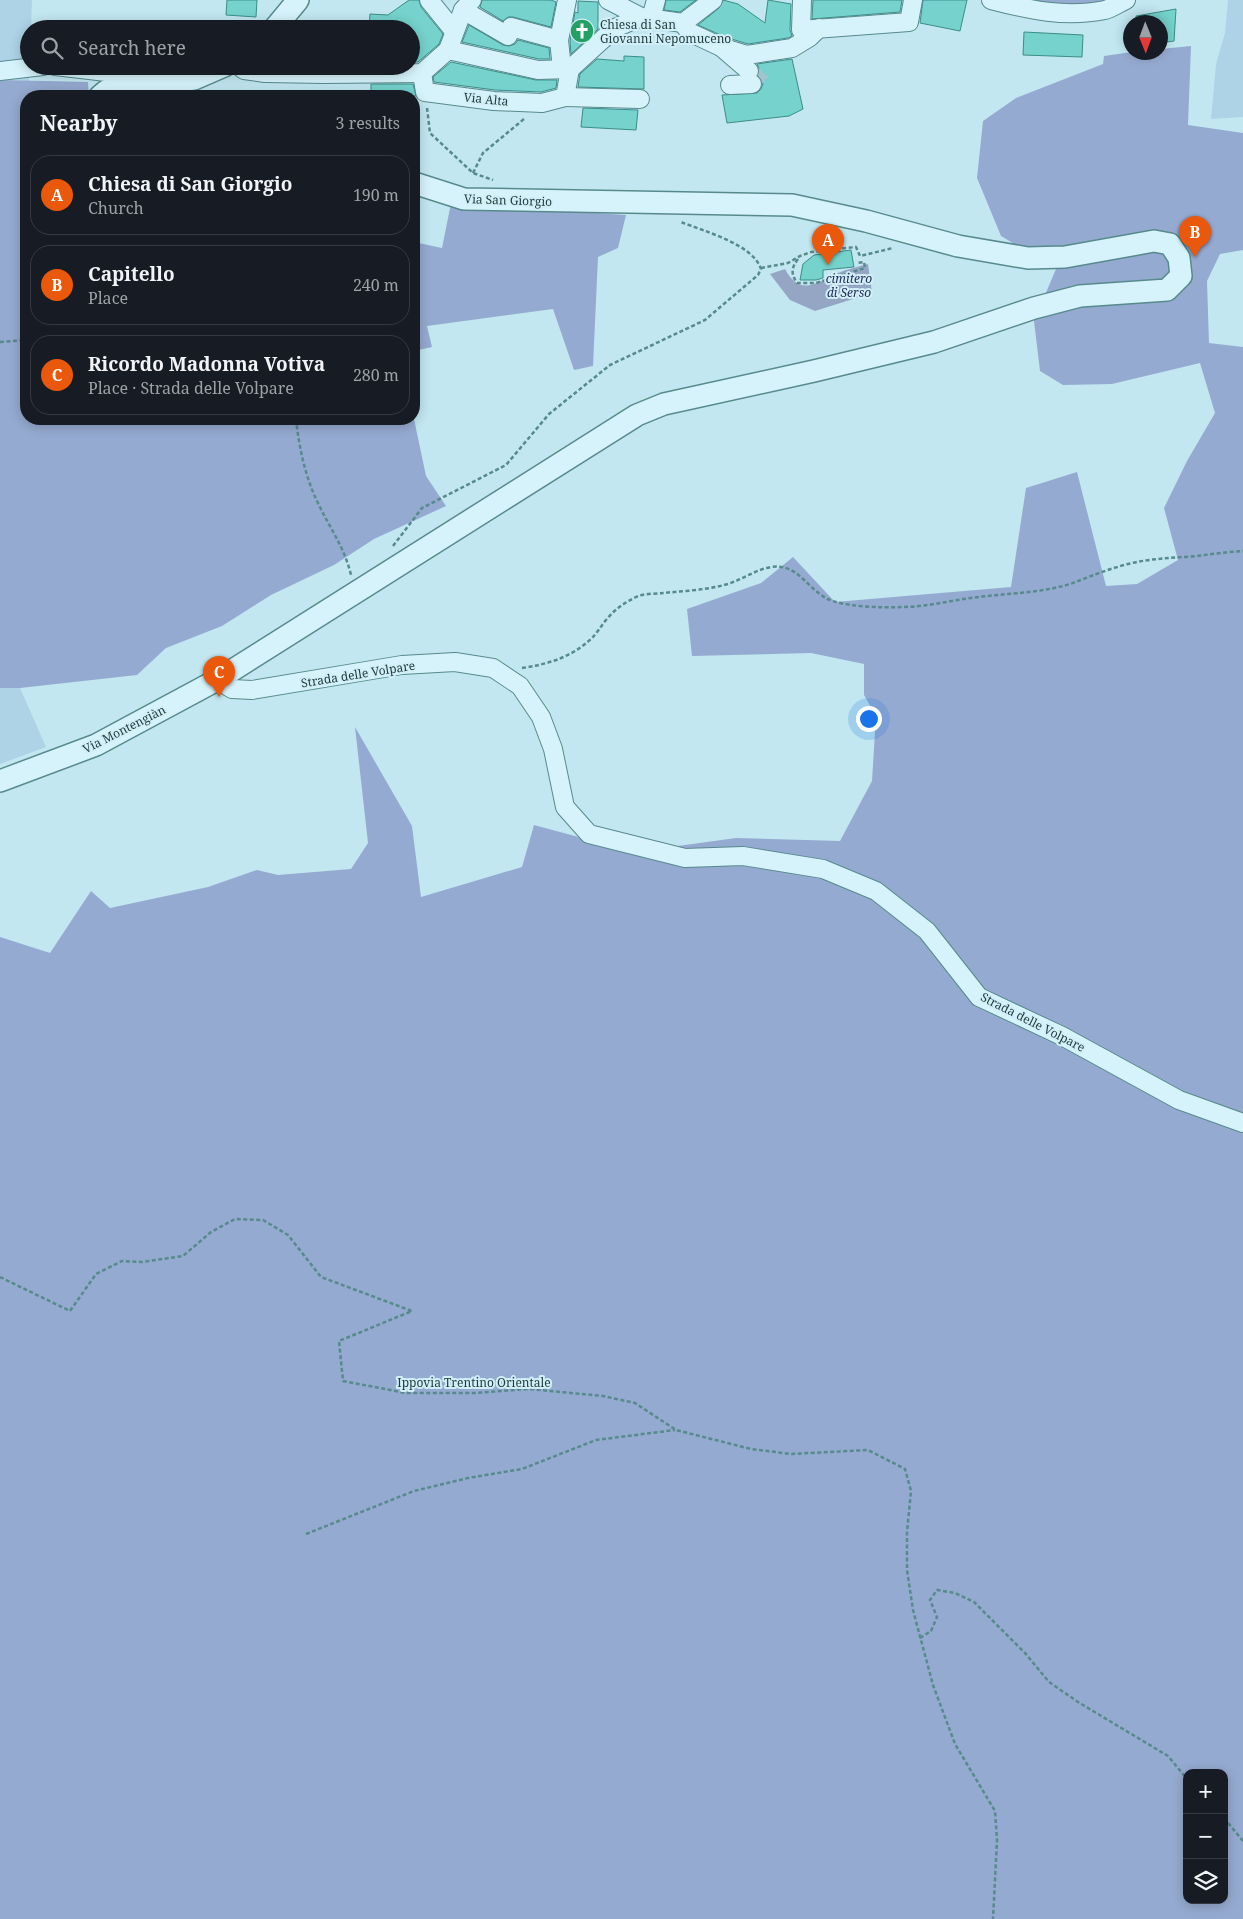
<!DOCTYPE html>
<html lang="en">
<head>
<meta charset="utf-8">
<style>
  body { margin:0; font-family:"Noto Serif",serif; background:#242831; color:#f1f3f6 }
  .controls { position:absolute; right:15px; bottom:15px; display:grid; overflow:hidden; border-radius:10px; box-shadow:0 2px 12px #0003 }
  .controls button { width:45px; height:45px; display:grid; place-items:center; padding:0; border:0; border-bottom:1px solid #363941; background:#171b24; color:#f1f3f6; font:25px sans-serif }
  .compass { position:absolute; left:1123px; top:15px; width:45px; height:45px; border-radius:50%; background:#171b24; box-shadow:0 2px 12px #0003; rotate:179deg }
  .you { position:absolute; left:868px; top:718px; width:18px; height:18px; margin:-12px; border:4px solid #fff; border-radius:50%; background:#1a73e8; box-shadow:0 0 0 8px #1a73e833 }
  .badge { display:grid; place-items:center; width:32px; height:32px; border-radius:50%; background:#ea580c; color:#fff; font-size:16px; font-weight:700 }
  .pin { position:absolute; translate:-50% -41px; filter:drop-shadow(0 1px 2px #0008) }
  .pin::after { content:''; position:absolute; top:26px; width:18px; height:15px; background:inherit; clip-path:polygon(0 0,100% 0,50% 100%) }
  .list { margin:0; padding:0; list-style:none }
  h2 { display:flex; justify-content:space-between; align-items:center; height:65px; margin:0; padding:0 20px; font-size:21px }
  h2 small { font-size:16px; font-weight:400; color:#9ea1a6 }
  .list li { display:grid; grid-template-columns:32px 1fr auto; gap:15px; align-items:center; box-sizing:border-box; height:80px; margin:0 10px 10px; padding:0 10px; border:1px solid #363941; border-radius:20px }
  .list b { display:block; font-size:19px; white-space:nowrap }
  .list p { margin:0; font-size:16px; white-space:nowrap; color:#9ea1a6 }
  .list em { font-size:16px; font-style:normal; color:#9ea1a6 }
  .icon { flex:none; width:28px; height:28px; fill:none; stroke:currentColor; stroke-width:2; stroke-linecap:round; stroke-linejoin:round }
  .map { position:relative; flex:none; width:1243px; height:1919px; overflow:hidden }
  .search { position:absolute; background:#171b24; box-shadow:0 2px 12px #0003; left:20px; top:20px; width:400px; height:55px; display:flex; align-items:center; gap:12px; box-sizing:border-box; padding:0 18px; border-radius:28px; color:#9ea1a6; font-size:19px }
  .panel { position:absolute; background:#171b24; box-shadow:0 2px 12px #0003; left:20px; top:90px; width:400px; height:335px; border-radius:20px }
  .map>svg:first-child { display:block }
</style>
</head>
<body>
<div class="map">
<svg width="1243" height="1919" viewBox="0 0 1243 1919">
  <rect width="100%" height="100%" fill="#c2e7f1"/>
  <g fill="#aed3e7">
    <path d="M0 0H32L31 29H29V81L0 80Z"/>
    <path d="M1228 0H1243V117L1211 119 1216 64 1225 33Z"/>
    <path d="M0 688H20L46 747 0 764Z"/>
  </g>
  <g fill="#95aad0" fill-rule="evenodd">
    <path d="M1013 0H1117L1068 8Z"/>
    <path d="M1191 46 1188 125 1243 133V250L1220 254 1207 281 1209 343 1243 347V1919H0V937L50 953 91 891 110 908 208 887 257 870 278 875 351 869 368 843 355 727 412 826 421 897 522 867 534 825 634 852 736 838 840 841 872 781 876 716 864 695V664L811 653 692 656 687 609 761 583 793 557 835 602 1011 587 1026 488 1077 472 1106 586 1137 584 1178 560 1164 508 1187 461 1215 413 1200 363 1112 384 1063 385 1040 371 1034 321 1056 269 1001 236 977 178 983 121 1016 98 1103 64 1104 56 1132 52H1160L1161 49ZM1187 1773H1224V1900H1187Z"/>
    <path d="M0 80 88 82 89 96H26V419H414L426 476 446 506 374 539 334 565 271 595 222 626 166 648 137 675 20 688H0Z"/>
    <path d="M451 203 626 215 618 248 598 257 593 366 574 370 553 309 427 326 432 347 414 351V242L442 248Z"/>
  </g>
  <path fill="#94a6c4" d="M868 264 872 293 815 311 790 300 770 274 785 269C800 297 816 283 838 273 847 269 858 267 868 264Z"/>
  <g fill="#75d2cc" stroke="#3b8d87">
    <path d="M227 0H257L256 17 226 15Z"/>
    <path d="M409 0H419L421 7 443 34 439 44 418 62H411V29H369L370 14 388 15Z"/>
    <path d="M482 0H551L556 2 551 27 513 17H508L503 21 480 7Z"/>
    <path d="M666 0H696L680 12 664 10Z"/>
    <path d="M723 0 738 4 765 23 768 0 791 4 790 30 792 36 788 38 748 44 725 37 698 25 719 8Z"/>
    <path d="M813 0H902L900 12 812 19Z"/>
    <path d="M923 0H967L960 31 920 23Z"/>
    <path d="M578 1 598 2V29L571 54 570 41 575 12 578 13Z"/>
    <path d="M1176 9 1174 41 1160 43V22H1137L1136 16Z"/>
    <path d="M469 25 503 45 509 46 515 44 518 40 549 48 550 59H539L462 42Z"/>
    <path d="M1024 32 1083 35 1082 57 1023 55Z"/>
    <path d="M624 56 644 57V89L578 87 580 74 597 59 624 61Z"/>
    <path d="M792 59 803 109 789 116 727 123 722 95 757 93 761 89 763 84 758 76 759 68 757 64Z"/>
    <path d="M451 62 536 80H557L556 88 541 92 495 90 434 82 433 77Z"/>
    <path d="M371 84H413L416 96H371Z"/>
    <path d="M583 108 638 110 636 130 581 127Z"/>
    <path d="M851 250 854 267 823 270V278L816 280H800L803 264 814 255Z"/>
  </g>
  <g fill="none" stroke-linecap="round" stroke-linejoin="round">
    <path stroke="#a1c5cd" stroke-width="18" stroke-dasharray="18 9" stroke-linecap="butt" d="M749 71 763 84H752"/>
    <g stroke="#578a8c" stroke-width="20">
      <g id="minor">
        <path d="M429 0 454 31"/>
        <path d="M608 0 641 17 683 23 713 0"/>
        <path d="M802 0 801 30 909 22 913 0"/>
        <path d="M991 0C1029 10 1066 18 1105 10 1112 8 1119 3 1126 0"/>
        <path d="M463 10 508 36 511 27 559 40"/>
        <path d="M651 18 656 0"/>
        <path d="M683 23 689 32 721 47 749 71"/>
        <path d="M721 47 747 55 792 48 810 37 819 28"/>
        <path d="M448 50 463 10 472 0"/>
        <path d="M55 66 115 73 191 70 192 74"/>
        <path d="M239 66 244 70 265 73 324 74 422 73 448 50 538 70 570 69"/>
        <path d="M562 69 559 40 567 0"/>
        <path d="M570 69 615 28 641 17"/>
        <path d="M0 71 43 66"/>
        <path d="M422 73 425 92 494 101 542 103 565 97 570 69"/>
        <path d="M730 85 752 84"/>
        <path d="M565 97 640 99"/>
        <path d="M217 680 232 689 252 690 402 665 455 662 493 668 520 686 541 717 553 749 565 807 589 834 685 858 743 856 823 869 876 891 927 931 979 997 1062 1036 1179 1100 1243 1123"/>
      </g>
    </g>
    <g stroke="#578a8c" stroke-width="24">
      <g id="tertiary">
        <path d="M274 29 298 0"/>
        <path d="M100 96 106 91 194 79 224 66"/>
        <path d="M0 781 96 745 217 680 637 415 664 404 814 371 934 342 1034 308 1080 296 1167 290 1181 276 1179 258 1170 244 1154 241 1065 257 1028 258 958 246 866 221 792 205 464 199 414 183"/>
      </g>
    </g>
    <g stroke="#578a8c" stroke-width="2.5" stroke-dasharray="4 2.5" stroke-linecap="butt">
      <path d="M427 108 430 133 473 173 493 180"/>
      <path d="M473 173 483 153 524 119"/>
      <path d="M798 259C791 268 791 274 797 283H816L865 268 864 262 857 263"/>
      <path d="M761 268 788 263 800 256 811 252 856 247 860 256 893 248"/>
      <path d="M0 342 26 340"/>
      <path d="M296 419C299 447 305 476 317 501 329 527 344 546 351 575"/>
      <path d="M393 546 422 508 506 465 549 414 610 365 705 320 758 275 761 269C753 244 703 231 681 222"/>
      <path d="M522 668C549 664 572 657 592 638 597 633 601 626 606 620 615 609 624 603 636 597 644 593 655 594 663 593 684 591 707 590 728 584 743 579 755 570 771 567 797 563 806 587 826 598 841 607 883 608 902 607 925 607 948 601 971 598 1004 593 1037 594 1070 584 1089 577 1108 569 1128 564 1152 558 1173 558 1197 556 1212 554 1228 552 1243 551"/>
      <path d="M0 1277 70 1311 96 1274 122 1261 142 1262 183 1256 211 1232 235 1219 263 1220 288 1235 321 1277 412 1311 339 1341 343 1381 406 1393H475L529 1389 603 1396 635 1403 676 1430 751 1449 791 1454 868 1450 905 1469 911 1491 907 1532V1570L913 1610 933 1685 955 1744 995 1811 997 1840 993 1919"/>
      <path d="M306 1534 414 1491 468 1478 522 1469 596 1440 675 1430"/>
      <path d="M920 1638 931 1631 937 1617 930 1600 937 1590 955 1593 974 1602 1025 1653 1049 1682 1078 1702 1168 1756 1187 1779"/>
      <path d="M1224 1818 1243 1841"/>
    </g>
    <use href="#minor" stroke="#d6f3fb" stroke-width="18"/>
    <use href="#tertiary" stroke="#d6f3fb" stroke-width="21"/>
  </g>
  <defs>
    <g id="church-disc" transform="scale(1.25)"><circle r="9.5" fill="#23a063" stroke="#d2eff8"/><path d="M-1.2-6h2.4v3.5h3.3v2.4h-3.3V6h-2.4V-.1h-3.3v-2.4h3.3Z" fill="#fff"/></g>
  </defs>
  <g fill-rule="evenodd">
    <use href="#church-disc" x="582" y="31"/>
  </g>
  <g text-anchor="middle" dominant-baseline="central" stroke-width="4" stroke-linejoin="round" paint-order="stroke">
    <g font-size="12" fill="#1d3b3b" stroke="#d2eff8" text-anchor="start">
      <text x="600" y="24">Chiesa di San<tspan x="600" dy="14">Giovanni Nepomuceno</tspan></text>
    </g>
    <g font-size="12" fill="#1d3b3b" stroke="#d2eff8">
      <text transform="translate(486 99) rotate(6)">Via Alta</text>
      <text transform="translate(508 200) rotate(2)">Via San Giorgio</text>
      <text transform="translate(358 674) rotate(-9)">Strada delle Volpare</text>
      <text transform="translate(124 729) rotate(-27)">Via Montengiàn</text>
      <text transform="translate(1033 1022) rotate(27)">Strada delle Volpare</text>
      <text x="474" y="1382">Ippovia Trentino Orientale</text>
    </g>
    <g font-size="12" font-style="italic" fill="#222e59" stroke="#d2eff8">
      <text x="849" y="278">cimitero<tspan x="849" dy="14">di Serso</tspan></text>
    </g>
  </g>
</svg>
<div class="controls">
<button>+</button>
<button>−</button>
<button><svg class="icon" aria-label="layers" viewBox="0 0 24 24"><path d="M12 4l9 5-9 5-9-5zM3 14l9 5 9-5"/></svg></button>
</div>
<svg class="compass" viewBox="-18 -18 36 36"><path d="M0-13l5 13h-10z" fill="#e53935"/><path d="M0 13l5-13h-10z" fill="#9ea1a6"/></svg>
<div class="you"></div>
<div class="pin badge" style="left:828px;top:265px">A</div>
<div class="pin badge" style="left:1195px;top:257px">B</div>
<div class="pin badge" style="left:219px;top:697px">C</div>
<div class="search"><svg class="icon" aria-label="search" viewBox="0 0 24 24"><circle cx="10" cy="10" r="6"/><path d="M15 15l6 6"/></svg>Search here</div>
<section class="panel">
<h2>Nearby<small>3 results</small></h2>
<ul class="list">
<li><span class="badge">A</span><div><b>Chiesa di San Giorgio</b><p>Church</p></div><em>190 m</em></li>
<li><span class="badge">B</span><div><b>Capitello</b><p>Place</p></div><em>240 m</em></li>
<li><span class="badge">C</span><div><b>Ricordo Madonna Votiva</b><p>Place · Strada delle Volpare</p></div><em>280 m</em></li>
</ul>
</section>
</div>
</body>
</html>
